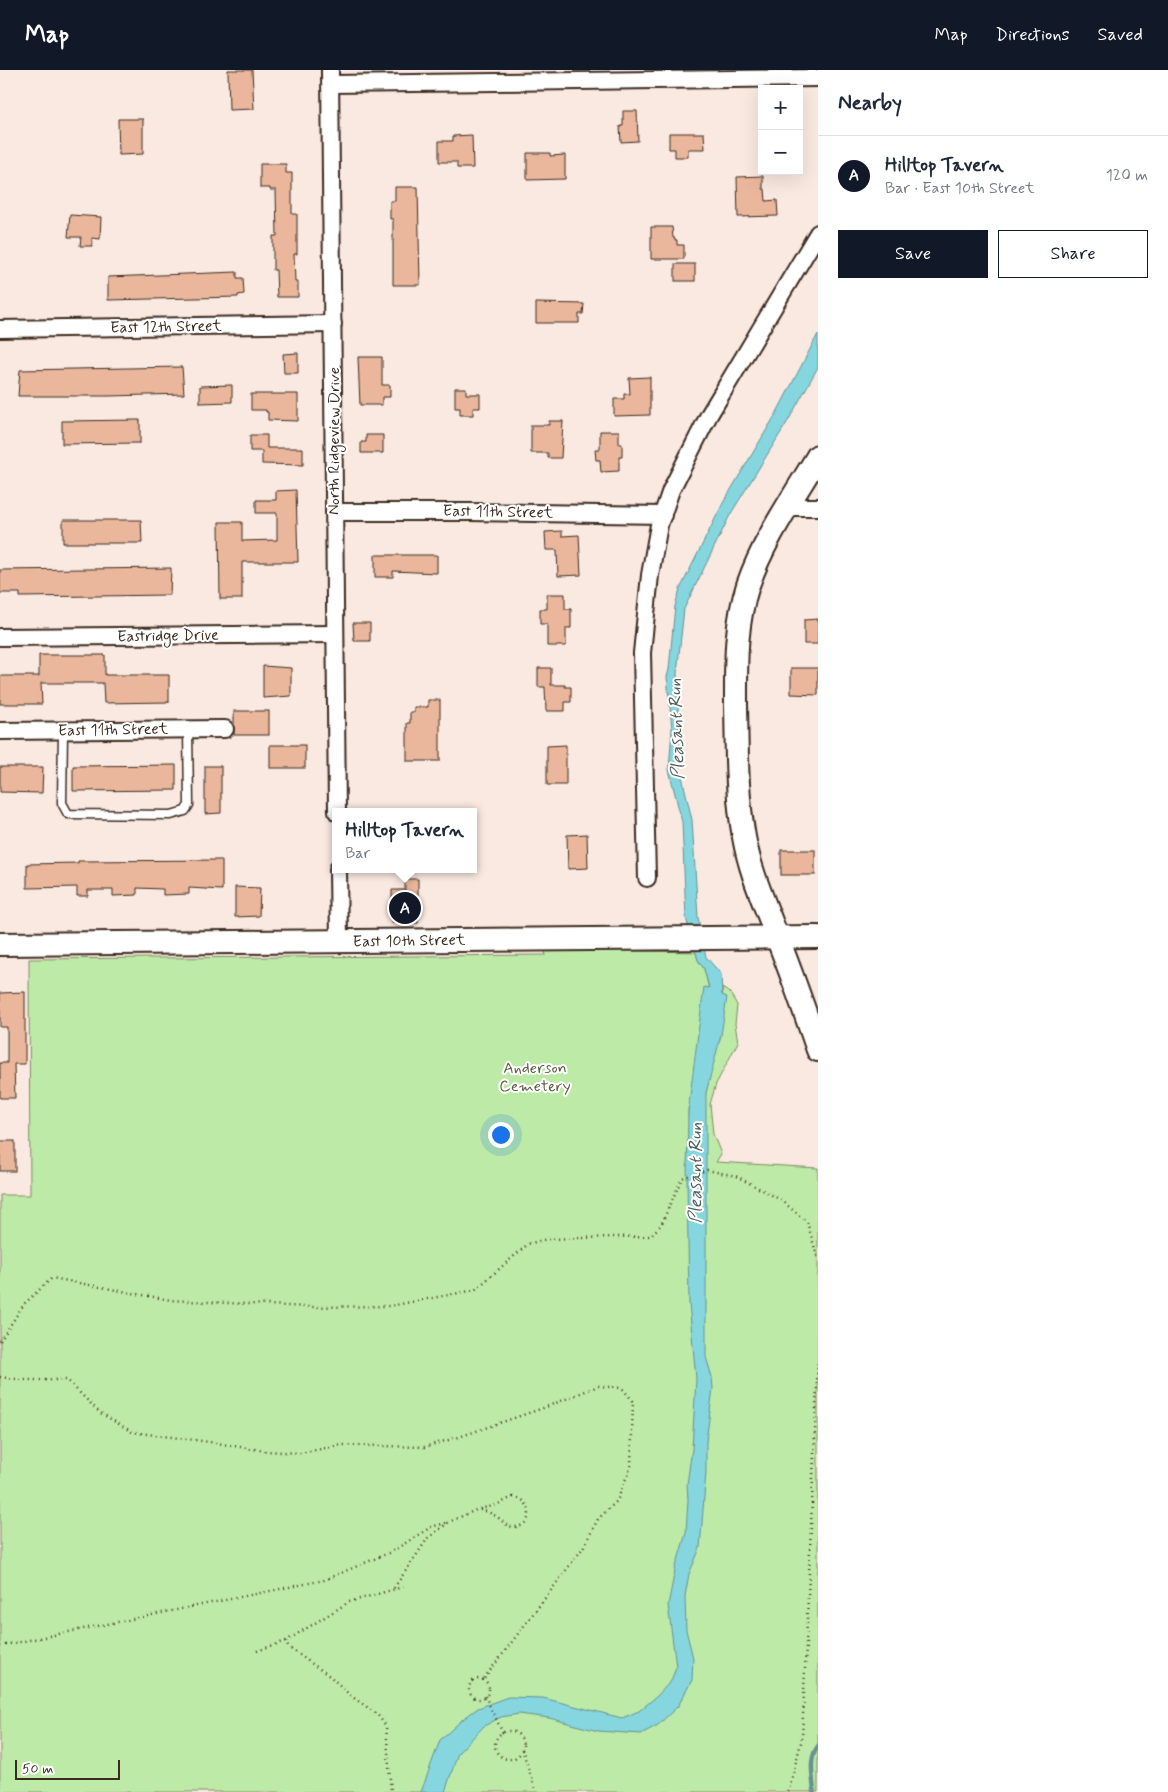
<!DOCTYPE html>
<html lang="en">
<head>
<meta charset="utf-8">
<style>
  body { margin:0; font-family:Mynerve,sans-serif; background:#f6f6f7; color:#1f2937 }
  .controls { position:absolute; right:15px; top:15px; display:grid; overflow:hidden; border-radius:0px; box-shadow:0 5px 20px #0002 }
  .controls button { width:45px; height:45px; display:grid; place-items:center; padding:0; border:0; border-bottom:1px solid #e0e1e3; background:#fff; color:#1f2937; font:25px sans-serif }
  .scale { position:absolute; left:15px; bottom:12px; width:105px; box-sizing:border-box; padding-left:5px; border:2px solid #3b2a1e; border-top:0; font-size:14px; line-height:18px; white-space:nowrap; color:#3b2a1e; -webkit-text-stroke:4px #fff; paint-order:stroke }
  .you { position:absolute; left:500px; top:1064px; width:18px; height:18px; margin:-12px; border:4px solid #fff; border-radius:50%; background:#1a73e8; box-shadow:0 0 0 8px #1a73e833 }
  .badge { display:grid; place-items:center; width:32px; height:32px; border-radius:50%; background:#111827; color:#fff; font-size:16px; font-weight:700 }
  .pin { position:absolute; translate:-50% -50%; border:2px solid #fff; box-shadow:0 1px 5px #0006 }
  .popup { position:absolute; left:332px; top:738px; width:145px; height:65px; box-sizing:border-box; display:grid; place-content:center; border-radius:0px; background:#fff; filter:drop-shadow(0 1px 4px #0005); font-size:16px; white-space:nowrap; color:#747a83 }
  .popup b { font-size:19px; color:#1f2937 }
  .popup::after { content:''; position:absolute; left:50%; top:100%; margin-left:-10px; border:10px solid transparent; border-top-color:#fff }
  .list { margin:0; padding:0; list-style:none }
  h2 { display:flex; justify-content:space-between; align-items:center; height:65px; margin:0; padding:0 20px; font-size:21px }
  h2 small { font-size:16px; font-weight:400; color:#747a83 }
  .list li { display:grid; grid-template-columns:32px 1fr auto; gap:15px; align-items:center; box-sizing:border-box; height:80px; padding:0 20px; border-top:1px solid #e0e1e3 }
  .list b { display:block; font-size:19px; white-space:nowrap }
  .list p { margin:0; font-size:16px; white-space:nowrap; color:#747a83 }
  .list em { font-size:16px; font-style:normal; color:#747a83 }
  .actions { display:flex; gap:10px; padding:15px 20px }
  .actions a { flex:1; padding:11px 0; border:1px solid #111827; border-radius:0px; text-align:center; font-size:18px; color:#111827 }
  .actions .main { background:#111827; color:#fff }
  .map { position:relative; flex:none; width:818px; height:1722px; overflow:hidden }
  header { display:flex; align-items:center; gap:30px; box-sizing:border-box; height:70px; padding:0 25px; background:#111827; color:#fff }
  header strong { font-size:24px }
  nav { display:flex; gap:28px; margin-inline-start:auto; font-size:18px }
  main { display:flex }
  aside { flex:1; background:#fff }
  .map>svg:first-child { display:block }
</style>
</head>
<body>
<header>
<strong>Map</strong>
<nav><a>Map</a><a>Directions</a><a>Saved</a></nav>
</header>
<main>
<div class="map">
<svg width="818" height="1722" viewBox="0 0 818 1722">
  <rect width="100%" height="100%" fill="#f9e9e1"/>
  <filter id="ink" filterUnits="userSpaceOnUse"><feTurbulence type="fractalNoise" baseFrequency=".02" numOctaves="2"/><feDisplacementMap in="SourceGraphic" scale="10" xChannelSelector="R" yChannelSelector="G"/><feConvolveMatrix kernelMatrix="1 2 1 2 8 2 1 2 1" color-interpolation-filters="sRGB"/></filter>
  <g filter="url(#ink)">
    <path fill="#beeaa7" stroke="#7c8a62" d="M544 879 696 882 698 890 704 899 710 923 688 1041 690 1090 698 1066 723 928 722 918 730 923 737 935 735 954 738 972 716 1014 710 1034 713 1064 721 1084 716 1092 818 1098V1722H0V1125H30L29 889 546 885Z"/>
    <path fill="#85d6df" stroke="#679192" d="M818 264V297L788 351 730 445 684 539 677 603 680 698 692 750 698 847 706 887 721 904 722 925 727 927 721 965 706 1023V1287L712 1307 713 1318 706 1372V1402L700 1478 689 1504 685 1526 686 1560 693 1588 692 1610 678 1636 658 1655 641 1664 598 1661 549 1648 519 1644 501 1647 484 1656 458 1683 445 1722H421L440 1670 463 1649 478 1638 508 1627 543 1628 622 1648 639 1641 657 1626 671 1611 676 1597 668 1535 675 1500 686 1463 688 1430 687 1414 692 1379 696 1309 689 1233 687 1111 688 1041 704 917 709 918 704 899 698 890 686 848 682 752 669 700 672 659 667 607 669 599 675 536 680 519 723 433 776 344Z"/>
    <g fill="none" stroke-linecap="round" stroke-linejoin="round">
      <path stroke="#679192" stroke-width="4.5" d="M814 1722C813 1707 808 1689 818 1676"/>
    </g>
    <g fill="#eab79c" stroke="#3b2a1e">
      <path d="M228 0H252L254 39 229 40Z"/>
      <path d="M623 41H637L638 71 621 72 620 56H623Z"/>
      <path d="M118 49H143V84L119 85Z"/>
      <path d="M669 63H704L705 79H688V87H675V79H669Z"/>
      <path d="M472 65 473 98H457V92H439V71H453V66Z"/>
      <path d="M527 83H550V86L565 85V109L527 110Z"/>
      <path d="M260 94H286V103H292V144H297V184H294L295 212H298V227H277L276 200H273V166H277L276 120H270V118H260Z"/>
      <path d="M763 106V119H765L766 131 777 130 778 146 738 147 737 107Z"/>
      <path d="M395 117H418L420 215H393V149H390V131H395Z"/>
      <path d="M70 145 101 147 100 169 92 168V176H80L81 167H68Z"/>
      <path d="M651 157H672L673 168H675V170H677V175H684V189H651Z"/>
      <rect x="675" y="194" width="20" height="17"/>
      <path d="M237 202V208H243L244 224 238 225V227L108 230V207Z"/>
      <path d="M536 233 584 234 583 244H579V253H536Z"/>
      <path d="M298 283V303H284L283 284Z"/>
      <path d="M358 287H382V315H390V327H382V335H360Z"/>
      <path d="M182 297 184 324 109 326H18L20 300Z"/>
      <path d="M650 307V345L614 346V329H624V324H630L629 308Z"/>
      <path d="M232 315V332L200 333V316Z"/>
      <path d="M455 318H466V324H480V338H473V345H460V338H455Z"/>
      <path d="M251 324H298V351L268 350V342H266V340H251Z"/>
      <path d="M140 350V373L62 374V351Z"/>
      <path d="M549 351H563L561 388H548V383H531V355H549Z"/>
      <path d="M600 361H619V374H622V387H619V401L601 402 600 390H596L595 379H600Z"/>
      <path d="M250 365H267V378H303V395L262 394V381H250Z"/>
      <path d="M366 365H383V383H361V372H366Z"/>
      <path d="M296 420 298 492H242V529H220L219 452H242V471L277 470V443H256V430H276V421Z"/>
      <path d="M63 450H141L142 473H63Z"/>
      <path d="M562 461V466L579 465 581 505 558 506 557 480H546L545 462Z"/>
      <path d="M375 485H437V503L393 501V507H375Z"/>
      <path d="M171 498 170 525 20 527V523H0V500Z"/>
      <path d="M547 524H565V539H571V558H566V576H547V554H540V539H547Z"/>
      <path d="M818 549V574H804V550Z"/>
      <path d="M353 553H370V571H354Z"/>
      <path d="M39 585H105V605H169V632L104 633 103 613H41L42 634H0V606H39Z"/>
      <path d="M263 596 291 598V626L263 628Z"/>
      <path d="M538 598H551V615H565V617H571V632H565V641H546L545 617H538Z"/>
      <path d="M791 598H818V625L791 624Z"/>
      <path d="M428 630H440V691H407V653H410V642H414V637H428Z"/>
      <rect x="234" y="641" width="35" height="24"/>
      <rect x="270" y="675" width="35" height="23"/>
      <path d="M566 675V715H547V676Z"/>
      <path d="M176 695V720L73 721V696Z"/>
      <path d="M205 696H221V743L205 744Z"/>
      <path d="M0 697H43L42 723 0 722Z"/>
      <path d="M587 764 588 798 568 799 567 765Z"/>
      <rect x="781" y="780" width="34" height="25"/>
      <path d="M222 790V820L189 818V824L163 825V819L137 818V825L113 826V820H88V826H77V817L27 818V794L78 793V791Z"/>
      <path d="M405 809H418V853H392V820H405Z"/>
      <path d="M235 817 260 818 259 846 235 847Z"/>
      <path d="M25 922V994H14L15 1028H0V993H7V957H0V923Z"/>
      <rect x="0" y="1071" width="15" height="30"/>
    </g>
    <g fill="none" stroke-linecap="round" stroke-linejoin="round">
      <g stroke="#3b2a1e" stroke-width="11">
        <path id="lane" d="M63 661 62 733 68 744 171 745 185 741 189 735 188 659"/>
      </g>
      <g stroke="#3b2a1e" stroke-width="20">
        <g id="street">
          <path d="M330 0 337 742"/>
          <path d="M331 14 818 8"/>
          <path d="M0 259 333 254"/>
          <path d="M787 437H818"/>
          <path d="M334 442H470L663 445"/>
          <path d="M0 567 335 564"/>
          <path d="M0 661 225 659"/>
          <path d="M338 799 339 871"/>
          <path d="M647 808 642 583 650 505 659 455 671 420 709 345 818 163"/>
        </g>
      </g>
      <g stroke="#3b2a1e" stroke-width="26">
        <g id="secondary">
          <path d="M818 386C793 428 764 469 748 515 735 555 736 594 736 635 737 679 736 723 744 767 750 802 765 834 777 867 792 904 805 942 818 980"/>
          <path d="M0 874 818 867"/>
        </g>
      </g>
      <g stroke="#3b2a1e" stroke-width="2.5" stroke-dasharray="1 4" stroke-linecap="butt">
        <path d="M0 1271 24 1234 52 1208 170 1230 309 1237 390 1236 475 1220 528 1174 547 1169 650 1166 661 1155 682 1108 707 1100 736 1106 781 1130 807 1152 818 1189"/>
        <path d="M0 1307 23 1310H67L99 1342 132 1362 210 1372 265 1381 300 1383 341 1375 424 1377 459 1367 546 1337 598 1316 622 1318 633 1331 631 1396 617 1431 598 1449 583 1478 483 1610"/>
        <path d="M513 1427C534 1429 534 1457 514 1457 505 1457 501 1448 494 1445 489 1442 483 1441 478 1439L494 1436Z"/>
        <path d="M394 1518 428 1468 449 1452 478 1439"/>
        <path d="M286 1571 288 1577 331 1607 351 1626 377 1644 386 1656 391 1722"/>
        <path d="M0 1576 324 1510 391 1482 431 1457 449 1452"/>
        <path d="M257 1581 286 1571 349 1532 406 1516"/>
        <circle cx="479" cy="1619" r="10"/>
        <path d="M485 1626 503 1663"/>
        <circle cx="509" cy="1675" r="14"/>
        <path d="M522 1679 536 1722"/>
        <path d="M788 1722 802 1669 818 1289"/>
      </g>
      <use href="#lane" stroke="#fff" stroke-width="8"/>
      <use href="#street" stroke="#fff" stroke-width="16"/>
      <use href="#secondary" stroke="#fff" stroke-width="22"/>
    </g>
  </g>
  <g text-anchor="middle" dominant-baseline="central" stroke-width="4" stroke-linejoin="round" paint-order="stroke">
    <g font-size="16" fill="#3b2a1e" stroke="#fff">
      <text transform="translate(166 257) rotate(-1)">East 12th Street</text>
      <text transform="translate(334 371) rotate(-90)">North Ridgeview Drive</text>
      <text transform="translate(498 442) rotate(1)">East 11th Street</text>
      <text transform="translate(168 566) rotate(-1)">Eastridge Drive</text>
      <text transform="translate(113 660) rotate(-1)">East 11th Street</text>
      <text transform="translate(409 871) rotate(-1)">East 10th Street</text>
    </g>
    <g font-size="16" fill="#5c5a40" stroke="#fff">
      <text x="535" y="998">Anderson<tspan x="535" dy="18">Cemetery</tspan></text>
    </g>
    <g font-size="18" font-style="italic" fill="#515e58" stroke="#fff">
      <text transform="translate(677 659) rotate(-92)">Pleasant Run</text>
      <text transform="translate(696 1103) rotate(-90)">Pleasant Run</text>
    </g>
  </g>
</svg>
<div class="controls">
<button>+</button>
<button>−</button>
</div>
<div class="scale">50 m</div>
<div class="you"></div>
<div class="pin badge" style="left:405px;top:838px">A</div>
<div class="popup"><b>Hilltop Tavern</b>Bar</div>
</div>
<aside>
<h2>Nearby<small></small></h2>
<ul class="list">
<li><span class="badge">A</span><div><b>Hilltop Tavern</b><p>Bar · East 10th Street</p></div><em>120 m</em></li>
</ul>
<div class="actions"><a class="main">Save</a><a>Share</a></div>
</aside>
</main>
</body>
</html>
